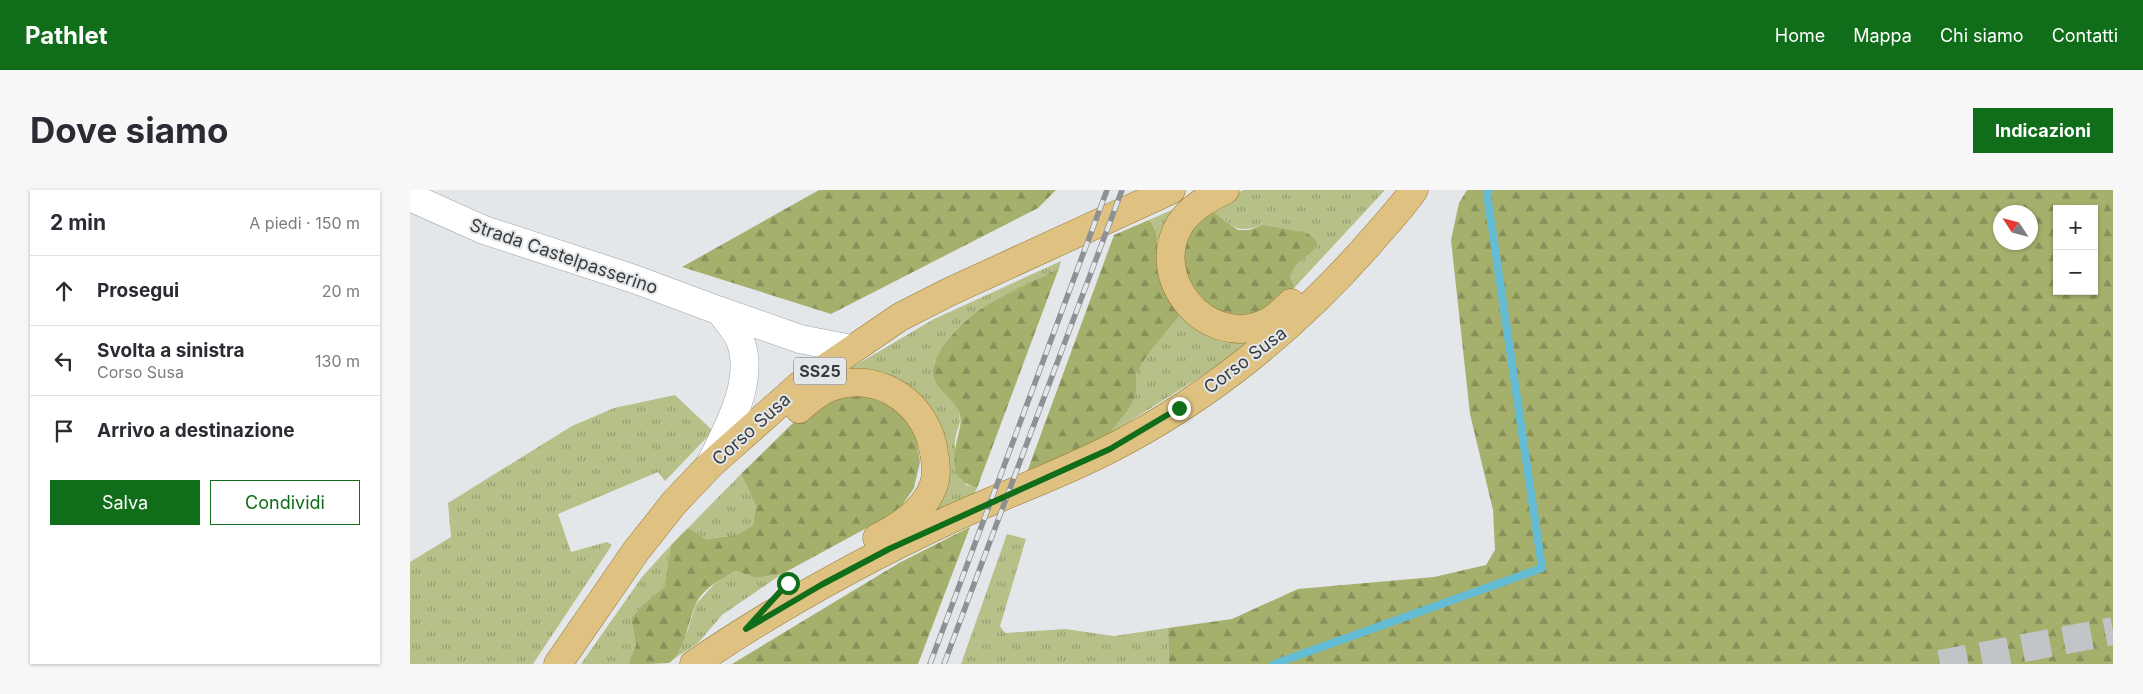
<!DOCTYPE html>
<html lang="it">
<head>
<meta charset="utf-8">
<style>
  body { margin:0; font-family:Inter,sans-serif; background:#f7f7f7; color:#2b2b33 }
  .controls { position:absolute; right:15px; top:15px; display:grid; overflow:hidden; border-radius:0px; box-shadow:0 1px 4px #0004 }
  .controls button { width:45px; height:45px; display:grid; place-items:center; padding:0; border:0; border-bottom:1px solid #e1e1e2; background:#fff; color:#2b2b33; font:25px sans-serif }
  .compass { position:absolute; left:1583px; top:15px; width:45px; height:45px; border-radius:50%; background:#fff; box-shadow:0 1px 4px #0004; rotate:306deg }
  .stop { position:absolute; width:15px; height:15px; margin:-11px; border:4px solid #106d19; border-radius:50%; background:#fff }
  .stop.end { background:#106d19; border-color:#fff; box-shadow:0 1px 5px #0008 }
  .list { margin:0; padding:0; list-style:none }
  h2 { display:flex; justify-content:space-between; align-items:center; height:65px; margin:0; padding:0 20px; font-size:21px }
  h2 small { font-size:16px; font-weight:400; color:#7c7c81 }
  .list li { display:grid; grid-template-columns:32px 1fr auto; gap:15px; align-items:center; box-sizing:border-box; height:70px; padding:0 20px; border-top:1px solid #e1e1e2 }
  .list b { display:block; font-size:19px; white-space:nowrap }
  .list p { margin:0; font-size:16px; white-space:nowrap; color:#7c7c81 }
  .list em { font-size:16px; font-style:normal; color:#7c7c81 }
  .actions { display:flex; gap:10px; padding:15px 20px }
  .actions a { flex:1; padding:11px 0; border:1px solid #106d19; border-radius:0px; text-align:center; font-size:18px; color:#106d19 }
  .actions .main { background:#106d19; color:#fff }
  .icon { flex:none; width:28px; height:28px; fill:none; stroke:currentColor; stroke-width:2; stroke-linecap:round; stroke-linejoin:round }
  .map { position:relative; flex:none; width:1703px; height:474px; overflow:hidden; border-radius:0px }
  header { display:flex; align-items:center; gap:30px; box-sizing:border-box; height:70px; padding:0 25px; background:#106d19; color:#fff }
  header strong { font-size:24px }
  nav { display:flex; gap:28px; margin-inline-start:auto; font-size:18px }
  .intro { display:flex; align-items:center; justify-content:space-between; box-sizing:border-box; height:120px; padding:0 30px }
  h1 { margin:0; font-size:35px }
  .button { padding:12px 22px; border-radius:0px; background:#106d19; color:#fff; font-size:18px; font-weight:700 }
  main { display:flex; gap:30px; padding:0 30px }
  aside { flex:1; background:#fff; border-radius:0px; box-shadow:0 1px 4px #0004 }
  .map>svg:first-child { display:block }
</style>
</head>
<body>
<header>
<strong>Pathlet</strong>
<nav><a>Home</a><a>Mappa</a><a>Chi siamo</a><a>Contatti</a></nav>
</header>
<div class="intro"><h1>Dove siamo</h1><a class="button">Indicazioni</a></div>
<main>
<aside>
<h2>2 min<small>A piedi · 150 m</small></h2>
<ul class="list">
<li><svg class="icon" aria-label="ahead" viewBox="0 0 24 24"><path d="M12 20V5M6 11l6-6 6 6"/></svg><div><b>Prosegui</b></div><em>20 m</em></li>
<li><svg class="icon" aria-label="left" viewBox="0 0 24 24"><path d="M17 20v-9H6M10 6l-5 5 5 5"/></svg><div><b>Svolta a sinistra</b><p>Corso Susa</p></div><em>130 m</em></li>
<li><svg class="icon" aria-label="arrive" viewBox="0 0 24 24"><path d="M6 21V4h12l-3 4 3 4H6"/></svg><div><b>Arrivo a destinazione</b></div></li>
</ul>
<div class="actions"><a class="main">Salva</a><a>Condividi</a></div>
</aside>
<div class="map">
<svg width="1703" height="474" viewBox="0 0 1703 474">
  <defs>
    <pattern id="grass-tufts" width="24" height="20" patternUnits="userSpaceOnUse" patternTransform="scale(1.25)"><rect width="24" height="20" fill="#b6c088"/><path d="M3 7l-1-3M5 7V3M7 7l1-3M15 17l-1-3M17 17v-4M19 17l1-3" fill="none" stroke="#959d70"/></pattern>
    <pattern id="forest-firs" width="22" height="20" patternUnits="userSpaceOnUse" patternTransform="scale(1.25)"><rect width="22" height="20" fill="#a4b06c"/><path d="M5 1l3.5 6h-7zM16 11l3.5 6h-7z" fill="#87905a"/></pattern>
  </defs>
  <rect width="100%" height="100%" fill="#e3e7ea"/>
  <g fill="url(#grass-tufts)">
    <path d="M833 0H975L885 97 880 87 886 75 907 58 853 35C817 48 824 26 795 21Z"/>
    <path d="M771 16 758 31 748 52 744 36 739 30Z"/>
    <path d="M651 71 649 78 604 101 524 172C524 206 543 199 549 222 552 235 545 242 545 253 544 263 553 284 556 295L567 298 564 304 512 327 533 262 434 182 524 129Z"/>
    <path d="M771 124 848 145 809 175 698 245 720 218 726 205V185L736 167Z"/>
    <path d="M265 205 303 241 255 291 248 282 148 324 161 362 197 352 202 355 123 474H0V372L41 347 38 313 162 236 204 218Z"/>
    <path d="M331 284 346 316 343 335 327 345 294 349 278 338Z"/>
    <path d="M597 344 616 349 590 436 595 443 655 439 704 446 758 438 759 474H551Z"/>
    <path d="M261 355 254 397 234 414 221 428 226 455 219 471 220 474H171L232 387Z"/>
    <path d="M326 381 346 388 372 384 312 425 288 453 262 470 278 440 286 414 309 389Z"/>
  </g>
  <g fill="url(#forest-firs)" fill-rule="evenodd">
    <path d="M409 0H646L628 18 421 124 272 77Z"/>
    <path d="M1057 0H1703V474H759L758 438 822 429 888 399 1024 387 1076 375 1085 360 1083 320 1060 224 1041 50 1049 13ZM1647 19H1684V101H1647ZM1590 22H1620V52H1590Z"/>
    <path d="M795 21 805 23 828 40H839L853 35 897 43 906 50 907 58 886 75 880 87 885 97C865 118 846 129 816 125 808 124 797 120 791 114 783 106 777 94 770 85L773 45Z"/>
    <path d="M739 30C754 45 743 71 750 91 755 103 763 114 771 124L736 167 726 185V205L720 218 698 245 617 282 704 45Z"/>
    <path d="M649 78 567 298C535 289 545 260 550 237 555 213 531 207 524 188 517 167 552 133 568 121 593 104 623 92 649 78Z"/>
    <path d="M447 204 471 207 491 221 506 245 510 272 504 298 488 321 372 384 346 388 326 381C311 388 291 400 285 416 279 430 273 465 259 473 250 474 230 474 220 474L219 471 226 455 221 428 234 414 254 397 261 355 278 338 295 349 327 345 343 335 346 316 331 284 387 229 422 209Z"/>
    <path d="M560 337 508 474H322L489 373Z"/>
  </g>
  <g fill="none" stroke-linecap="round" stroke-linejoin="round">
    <path stroke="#64bcd5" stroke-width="8" d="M864 474 1132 378 1077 4 1079 0"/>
    <path stroke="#c1c5c7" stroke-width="28" stroke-dasharray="28 14" stroke-linecap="butt" d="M1530 474 1703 441"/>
    <g stroke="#9fa2a5" stroke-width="29">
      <g id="minor">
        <path d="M0 7 74 40 224 89 310 121"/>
        <path d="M300 275C317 239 346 191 330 150 326 140 316 130 310 121L390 149 441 159"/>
      </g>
    </g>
    <g stroke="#977832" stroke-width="29">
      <g id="major">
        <path d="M815 0C798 8 780 18 770 34 737 89 797 158 853 134 864 130 873 121 881 113"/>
        <path d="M389 219C399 210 411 199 424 196 472 181 518 216 524 263 526 273 527 285 524 294 516 320 489 337 467 348"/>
        <path d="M148 474 226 361 264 313 300 275 389 196 490 127 539 102 761 0"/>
        <path d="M284 474C366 418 453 370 543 328 600 302 660 281 715 251 811 199 894 129 965 47 978 32 992 17 1004 0"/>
      </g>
    </g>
    <use href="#minor" stroke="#fff" stroke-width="28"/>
    <use href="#major" stroke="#dfc281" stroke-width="28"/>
    <g stroke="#8e9092" stroke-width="5.5">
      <g id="rail">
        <path d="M520 474 697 0"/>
        <path d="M534 474 712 0"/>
      </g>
    </g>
    <use href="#rail" stroke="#e3e7ea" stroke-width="4" stroke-dasharray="11" stroke-linecap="butt"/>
  </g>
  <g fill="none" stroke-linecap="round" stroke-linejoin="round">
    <path stroke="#106d19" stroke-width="6" d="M378 393 336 439 411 395 479 359 700 259 769 218"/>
  </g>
  <g text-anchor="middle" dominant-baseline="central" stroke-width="4" stroke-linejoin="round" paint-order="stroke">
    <rect fill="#e3e7ea" stroke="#6d6f70" stroke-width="1" x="384" y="167.5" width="52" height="27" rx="4"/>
    <g font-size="16" font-weight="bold" fill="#3a3b3c">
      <text x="410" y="181">SS25</text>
    </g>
    <g font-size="18" fill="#3a3b3c" stroke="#e3e7ea">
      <text transform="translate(154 66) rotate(19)">Strada Castelpasserino</text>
      <text transform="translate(835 170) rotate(-37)">Corso Susa</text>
      <text transform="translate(341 239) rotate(-42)">Corso Susa</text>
    </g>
  </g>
</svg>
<div class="controls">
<button>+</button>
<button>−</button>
</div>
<svg class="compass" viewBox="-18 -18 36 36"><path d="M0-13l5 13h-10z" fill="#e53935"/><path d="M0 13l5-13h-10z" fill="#7c7c81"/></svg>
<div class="stop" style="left:378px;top:393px"></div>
<div class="stop end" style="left:769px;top:218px"></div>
</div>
</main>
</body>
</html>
